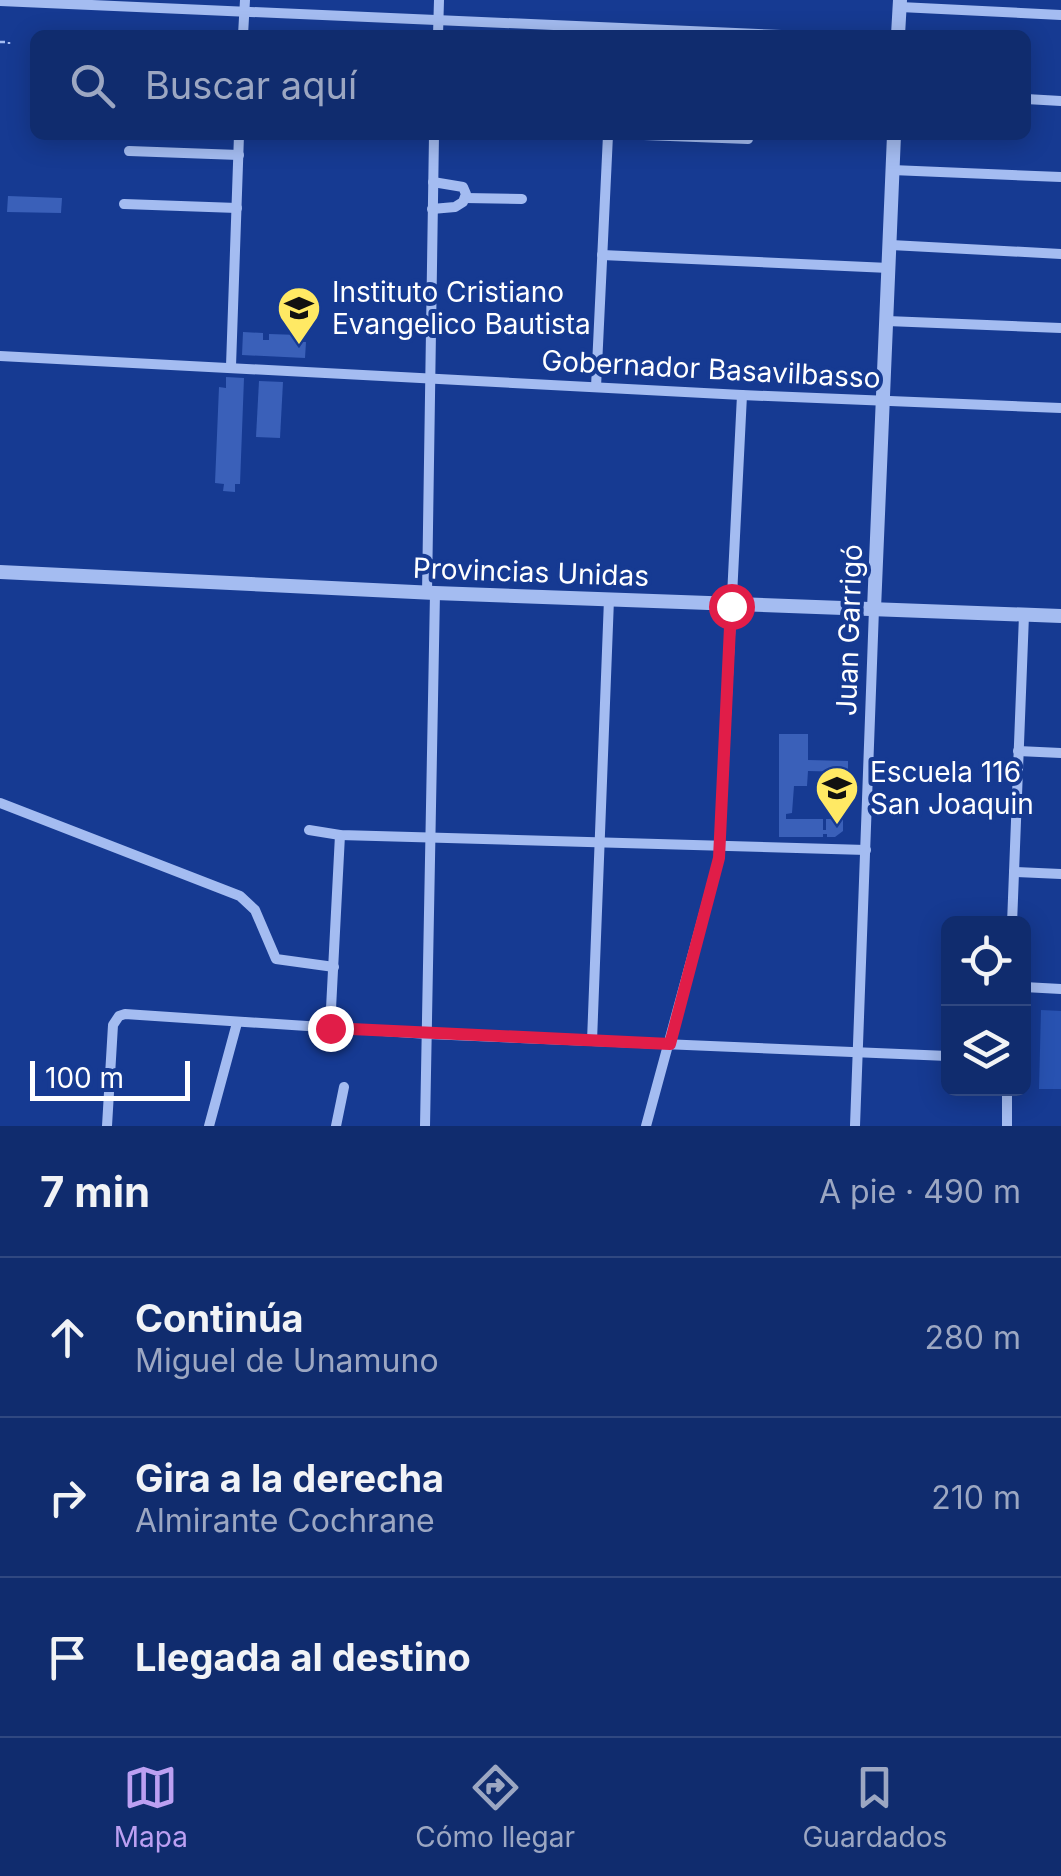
<!DOCTYPE html>
<html lang="es">
<head>
<meta charset="utf-8">
<style>
  body { margin:0; font-family:Inter,sans-serif; background:#193473; color:#f1f3f6 }
  .controls { position:absolute; right:30px; bottom:30px; display:grid; overflow:hidden; border-radius:15px; box-shadow:0 5px 25px #0003 }
  .controls button { width:90px; height:90px; display:grid; place-items:center; padding:0; border:0; border-bottom:2px solid #304881; background:#102c6e; color:#f1f3f6; font:50px sans-serif }
  .scale { position:absolute; left:30px; bottom:25px; width:160px; box-sizing:border-box; padding-left:10px; border:5px solid #fff; border-top:0; font-size:28px; line-height:35px; white-space:nowrap; color:#fff; -webkit-text-stroke:8px #163a92; paint-order:stroke }
  .stop { position:absolute; width:30px; height:30px; margin:-22px; border:8px solid #e11d48; border-radius:50%; background:#fff }
  .stop.end { background:#e11d48; border-color:#fff; box-shadow:0 2px 10px #0008 }
  .list { margin:0; padding:0; list-style:none }
  h2 { display:flex; justify-content:space-between; align-items:center; height:130px; margin:0; padding:0 40px; font-size:42px }
  h2 small { font-size:32px; font-weight:400; color:#9ca7c2 }
  .list li { display:grid; grid-template-columns:65px 1fr auto; gap:30px; align-items:center; box-sizing:border-box; height:160px; padding:0 40px; border-top:2px solid #304881 }
  .list b { display:block; font-size:38px; white-space:nowrap }
  .list p { margin:0; font-size:32px; white-space:nowrap; color:#9ca7c2 }
  .list em { font-size:32px; font-style:normal; color:#9ca7c2 }
  .icon { flex:none; width:55px; height:55px; fill:none; stroke:currentColor; stroke-width:2; stroke-linecap:round; stroke-linejoin:round }
  .map { position:relative; flex:none; width:1061px; height:1126px; overflow:hidden }
  .search { position:absolute; background:#102c6e; box-shadow:0 5px 25px #0003; left:30px; right:30px; top:30px; height:110px; display:flex; align-items:center; gap:25px; box-sizing:border-box; padding:0 35px; border-radius:15px; color:#9ca7c2; font-size:38px }
  .sheet { height:610px; background:#102c6e }
  nav { display:flex; justify-content:space-around; align-items:center; box-sizing:border-box; height:140px; border-top:2px solid #304881; background:#102c6e; font-size:28px; color:#9ca7c2 }
  nav a { display:grid; justify-items:center; gap:5px }
  nav .on { color:#bca0f2 }
  .map>svg:first-child { display:block }
</style>
</head>
<body>
<div class="map">
<svg width="1061" height="1126" viewBox="0 0 1061 1126">
  <rect width="100%" height="100%" fill="#163a92"/>
  <path fill="#2852b1" d="M1041 1010 1061 1011V1089H1039Z"/>
  <g fill="#3a60b9">
    <path d="M8 196 62 198 61 213 7 212Z"/>
    <path d="M243 332 263 333V340H269V334L299 335V342H306L305 358 242 355Z"/>
    <path d="M226 377 244 378 240 484H235V492L223 491 224 484 215 483 219 387 226 388Z"/>
    <path d="M259 381 283 382 280 438 256 437Z"/>
    <path d="M779 734H808V760L848 761V772L808 771 807 786H794L792 813 786 814V819H823V830H826V819H843V831L835 837H827V834H823V837H779Z"/>
    <path d="M834 777H847L846 811H833Z"/>
  </g>
  <g fill="none" stroke-linecap="round" stroke-linejoin="round">
    <path stroke="#a4bcf1" stroke-width="2.5" stroke-dasharray="5 8" stroke-linecap="butt" d="M0 42H6L9 46V42"/>
    <g stroke="#a4bcf1" stroke-width="10">
      <path d="M0 1 781 35"/>
      <path d="M900 7 1061 15"/>
      <path d="M243 35 245 0"/>
      <path d="M438 35 439 0"/>
      <path d="M1026 99 1061 101"/>
      <path d="M644 135 748 139"/>
      <path d="M129 151 239 155"/>
      <path d="M892 170 1061 177"/>
      <path d="M465 198 522 199"/>
      <path d="M124 204 237 208"/>
      <path d="M432 209 455 207 463 202 466 194 463 187 433 182"/>
      <path d="M891 245 1061 254"/>
      <path d="M602 255 889 268"/>
      <path d="M887 321 1061 328"/>
      <path d="M0 356 742 395 1061 408"/>
      <path d="M231 366 239 135"/>
      <path d="M596 387 608 135"/>
      <path d="M427 593 434 135"/>
      <path d="M1018 751 1061 753"/>
      <path d="M0 803 240 896 255 910 276 959 334 967"/>
      <path d="M309 830 340 835 866 850"/>
      <path d="M1014 872 1061 874"/>
      <path d="M1012 924 1024 615"/>
      <path d="M1024 987 1061 989"/>
      <path d="M330 1028 340 835"/>
      <path d="M592 1041 609 599"/>
      <path d="M107 1126 113 1025 119 1016 125 1014 428 1034 948 1056"/>
      <path d="M209 1126 237 1023"/>
      <path d="M336 1126 344 1087"/>
      <path d="M425 1126 435 593"/>
      <path d="M646 1126 719 858 742 395"/>
      <path d="M855 1126 874 609"/>
      <path d="M1007 1126V1088"/>
    </g>
    <g stroke="#a4bcf1" stroke-width="14">
      <path d="M898 35 900 0"/>
      <path d="M0 572 435 593 1061 616"/>
      <path d="M874 609 894 135"/>
    </g>
  </g>
  <g fill="none" stroke-linecap="round" stroke-linejoin="round">
    <path stroke="#e11d48" stroke-width="12" d="M330 1028 670 1044 719 858 731 606"/>
  </g>
  <defs>
    <g id="school-pin" transform="scale(2.25)"><path d="M0 17L-7.5 6A9.5 9.5 0 1 1 7.5 6Z" fill="#ffe964" stroke="#163a92"/><path d="M0-5L7-2L0 1L-7-2ZM-4 1L0 2.5L4 1V4Q0 6-4 4Z" fill="#111"/></g>
  </defs>
  <g fill-rule="evenodd">
    <use href="#school-pin" x="299" y="308"/>
    <use href="#school-pin" x="837" y="788"/>
  </g>
  <g text-anchor="middle" dominant-baseline="central" stroke-width="8" stroke-linejoin="round" paint-order="stroke">
    <g font-size="28" fill="#fff" stroke="#163a92" text-anchor="start">
      <text x="332" y="292">Instituto Cristiano<tspan x="332" dy="32">Evangelico Bautista</tspan></text>
      <text x="870" y="772">Escuela 116<tspan x="870" dy="32">San Joaquin</tspan></text>
    </g>
    <g font-size="28" fill="#fff" stroke="#163a92">
      <text transform="translate(711 369) rotate(3)">Gobernador Basavilbasso</text>
      <text transform="translate(531 572) rotate(2)">Provincias Unidas</text>
      <text transform="translate(849 630) rotate(-88)">Juan Garrigó</text>
    </g>
  </g>
</svg>
<div class="controls">
<button><svg class="icon" aria-label="locate" viewBox="0 0 24 24"><circle cx="12" cy="12" r="6"/><path d="M12 2v4M12 18v4M2 12h4M18 12h4"/></svg></button>
<button><svg class="icon" aria-label="layers" viewBox="0 0 24 24"><path d="M12 4l9 5-9 5-9-5zM3 14l9 5 9-5"/></svg></button>
</div>
<div class="scale">100 m</div>
<div class="stop" style="left:731px;top:606px"></div>
<div class="stop end" style="left:330px;top:1028px"></div>
<div class="search"><svg class="icon" aria-label="search" viewBox="0 0 24 24"><circle cx="10" cy="10" r="6"/><path d="M15 15l6 6"/></svg>Buscar aquí</div>
</div>
<section class="sheet">
<h2>7 min<small>A pie · 490 m</small></h2>
<ul class="list">
<li><svg class="icon" aria-label="ahead" viewBox="0 0 24 24"><path d="M12 20V5M6 11l6-6 6 6"/></svg><div><b>Continúa</b><p>Miguel de Unamuno</p></div><em>280 m</em></li>
<li><svg class="icon" aria-label="right" viewBox="0 0 24 24"><path d="M7 20v-9h11M14 6l5 5-5 5"/></svg><div><b>Gira a la derecha</b><p>Almirante Cochrane</p></div><em>210 m</em></li>
<li><svg class="icon" aria-label="arrive" viewBox="0 0 24 24"><path d="M6 21V4h12l-3 4 3 4H6"/></svg><div><b>Llegada al destino</b></div></li>
</ul>
</section>
<nav>
<a class="on"><svg class="icon" aria-label="map" viewBox="0 0 24 24"><path d="M3 6l6-2 6 2 6-2v14l-6 2-6-2-6 2zM9 4v14M15 6v14"/></svg>Mapa</a>
<a><svg class="icon" aria-label="directions" viewBox="0 0 24 24"><path d="M12 3l9 9-9 9-9-9zM9 14v-3h6M13 9l2 2-2 2"/></svg>Cómo llegar</a>
<a><svg class="icon" aria-label="saved" viewBox="0 0 24 24"><path d="M7 4h10v16l-5-4-5 4z"/></svg>Guardados</a>
</nav>
</body>
</html>
